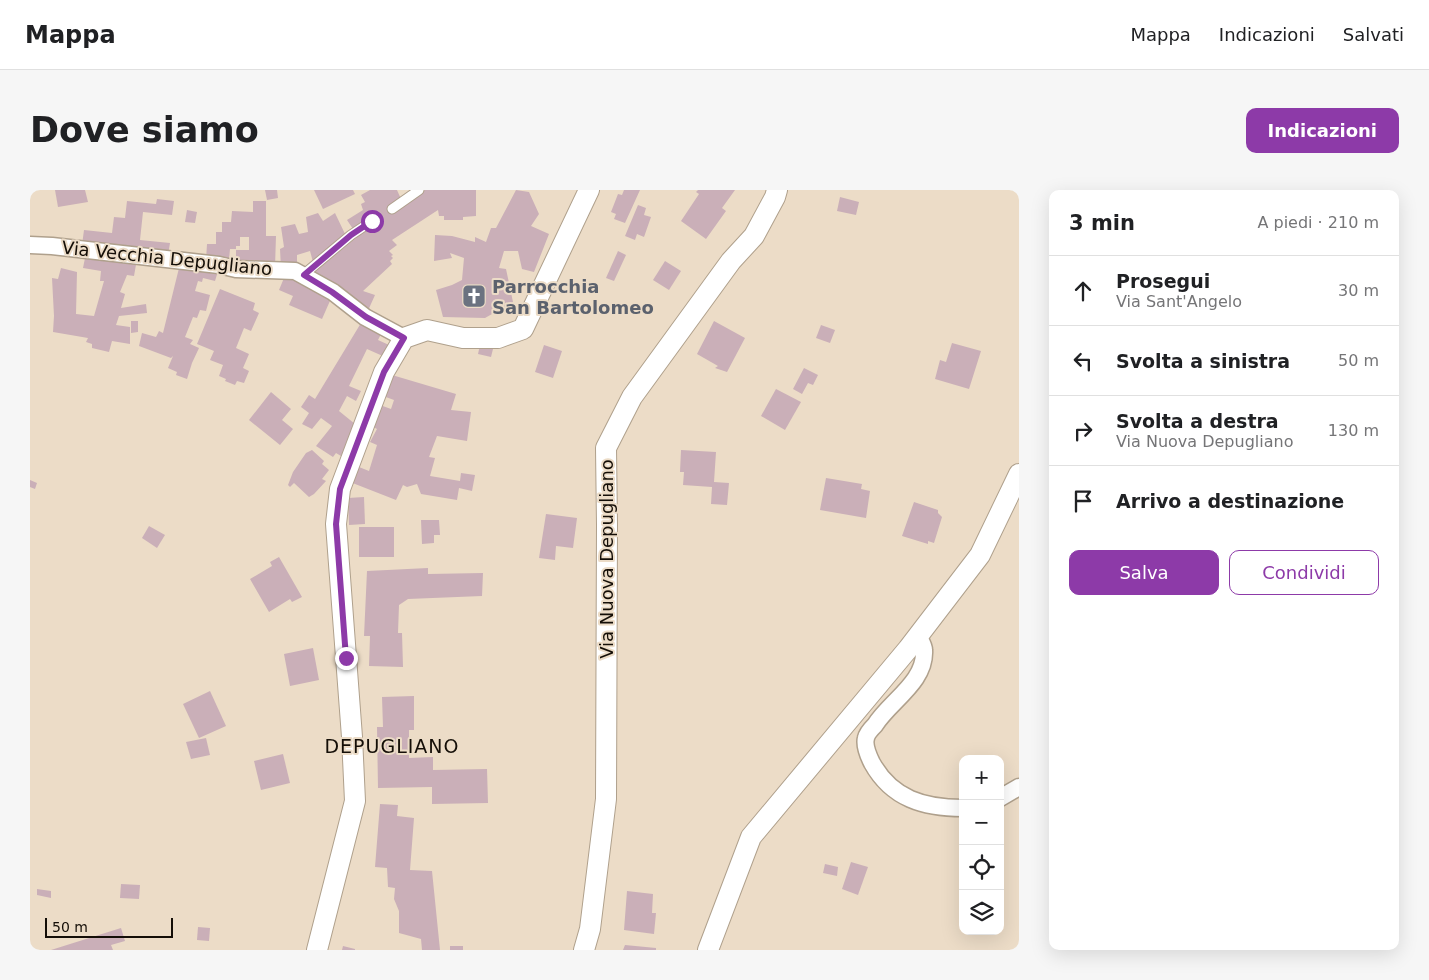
<!DOCTYPE html>
<html lang="it">
<head>
<meta charset="utf-8">
<style>
  body { margin:0; font-family:"DejaVu Sans",sans-serif; background:#f6f6f6; color:#202124 }
  .controls { position:absolute; right:15px; bottom:15px; display:grid; overflow:hidden; border-radius:10px; box-shadow:0 5px 20px #0002 }
  .controls button { width:45px; height:45px; display:grid; place-items:center; padding:0; border:0; border-bottom:1px solid #e0e0e0; background:#fff; color:#202124; font:25px sans-serif }
  .scale { position:absolute; left:15px; bottom:12px; width:128px; box-sizing:border-box; padding-left:5px; border:2px solid #140e07; border-top:0; font-size:14px; line-height:18px; white-space:nowrap; color:#140e07; -webkit-text-stroke:4px #ecdcc7; paint-order:stroke }
  .stop { position:absolute; width:15px; height:15px; margin:-11px; border:4px solid #8d3aa8; border-radius:50%; background:#fff }
  .stop.end { background:#8d3aa8; border-color:#fff; box-shadow:0 1px 5px #0008 }
  .list { margin:0; padding:0; list-style:none }
  h2 { display:flex; justify-content:space-between; align-items:center; height:65px; margin:0; padding:0 20px; font-size:21px }
  h2 small { font-size:16px; font-weight:400; color:#757577 }
  .list li { display:grid; grid-template-columns:32px 1fr auto; gap:15px; align-items:center; box-sizing:border-box; height:70px; padding:0 20px; border-top:1px solid #e0e0e0 }
  .list b { display:block; font-size:19px; white-space:nowrap }
  .list p { margin:0; font-size:16px; white-space:nowrap; color:#757577 }
  .list em { font-size:16px; font-style:normal; color:#757577 }
  .actions { display:flex; gap:10px; padding:15px 20px }
  .actions a { flex:1; padding:11px 0; border:1px solid #8d3aa8; border-radius:10px; text-align:center; font-size:18px; color:#8d3aa8 }
  .actions .main { background:#8d3aa8; color:#fff }
  .icon { flex:none; width:28px; height:28px; fill:none; stroke:currentColor; stroke-width:2; stroke-linecap:round; stroke-linejoin:round }
  .map { position:relative; flex:none; width:989px; height:760px; overflow:hidden; border-radius:10px }
  header { display:flex; align-items:center; gap:30px; box-sizing:border-box; height:70px; padding:0 25px; background:#fff; border-bottom:1px solid #e0e0e0 }
  header strong { font-size:24px }
  nav { display:flex; gap:28px; margin-inline-start:auto; font-size:18px }
  .intro { display:flex; align-items:center; justify-content:space-between; box-sizing:border-box; height:120px; padding:0 30px }
  h1 { margin:0; font-size:35px }
  .button { padding:12px 22px; border-radius:10px; background:#8d3aa8; color:#fff; font-size:18px; font-weight:700 }
  main { display:flex; gap:30px; padding:0 30px }
  aside { flex:1; background:#fff; border-radius:10px; box-shadow:0 5px 20px #0002 }
  .map>svg:first-child { display:block }
</style>
</head>
<body>
<header>
<strong>Mappa</strong>
<nav><a>Mappa</a><a>Indicazioni</a><a>Salvati</a></nav>
</header>
<div class="intro"><h1>Dove siamo</h1><a class="button">Indicazioni</a></div>
<main>
<div class="map">
<svg width="989" height="760" viewBox="0 0 989 760">
  <rect width="100%" height="100%" fill="#ecdcc7"/>
  <g fill="#caafb8">
    <path d="M25 0H55L58 12 28 17Z"/>
    <path d="M235 0H247L248 8 237 10Z"/>
    <path d="M284 0H323L325 4 293 19Z"/>
    <path d="M340 0H367L371 9 360 15 365 22 395 0H446V26L433 27V30H414V26H409L408 20 362 50 367 55 359 61 363 65 361 66 363 68 360 71 362 74 333 101 345 105 336 125 282 84 344 33 323 39 317 30 333 20 331 14 335 12 331 5Z"/>
    <path d="M486 0 499 2 509 24 501 36 519 44 504 82 492 79 488 61H474L469 78 476 79 483 112 455 128 413 127 406 100 422 95 432 90 434 68 420 63 422 68 404 71 405 45 422 46 445 52V47L456 52 461 38H466Z"/>
    <path d="M594 0H610L595 33 584 29 586 24 581 22 588 4 592 5Z"/>
    <path d="M668 0H705L692 18 696 21 676 49 651 31 669 4 666 2Z"/>
    <path d="M810 7 829 12 826 25 807 21Z"/>
    <path d="M127 9 144 11 142 25 113 22 110 50 140 53 138 65 52 55 54 40 82 43 84 27 95 28 97 11 126 14Z"/>
    <path d="M223 11H236V46H246L245 77 206 76V60H219V47H210V56H206V59H200L199 70H176L177 54H186V42H192V32H201L202 21 223 22Z"/>
    <path d="M608 15 616 18 614 25 621 27 614 47 607 44 605 50 595 46Z"/>
    <path d="M157 20 167 22 165 33 155 32Z"/>
    <path d="M288 23 293 31 305 23 316 46 283 72 280 61 267 65V78L251 79 250 59 254 57 251 37 265 34 269 44 278 42 276 27Z"/>
    <path d="M588 61 596 65 584 91 576 88Z"/>
    <path d="M56 63 107 69 104 86 97 85 90 102 95 104 91 118 116 114 117 123 89 126 86 135 100 137V154L82 151 79 162 62 158V154L56 152 58 148 23 142 24 126 22 88 28 89 31 78 47 82 46 124 64 126 74 91H70L71 81 53 78Z"/>
    <path d="M635 71 651 81 639 100 623 90Z"/>
    <path d="M150 74 189 78 185 91 173 88 172 92 168 91 165 101 180 105 176 121 170 120 167 128 163 127 155 147 163 150 160 154 169 158 162 173 157 189 146 185 147 182 138 178 143 166 141 168 109 156 112 143 126 147 129 141 133 143Z"/>
    <path d="M260 83 303 104 292 129 259 115 263 106 249 100 254 88 257 90Z"/>
    <path d="M190 99 225 113 223 120 229 123 221 141 214 138 206 158 219 164 213 178 219 181 214 193 207 191 205 195 195 191 196 189 189 186 193 175 180 170 184 161 167 154Z"/>
    <path d="M101 131H108V142L101 143Z"/>
    <path d="M684 131 715 148 697 182 685 178 688 176 667 164Z"/>
    <path d="M331 133 351 144 348 150 359 155 355 167 337 159 319 196 331 201 326 211 317 206 309 221 325 234 311 266 306 263 303 267 286 256 302 236 291 228 282 239 272 234 279 223 271 217 279 205 285 209Z"/>
    <path d="M791 135 805 140 800 153 786 148Z"/>
    <path d="M922 153 951 161 939 199 905 189 910 170 916 172Z"/>
    <path d="M450 155 463 159 461 167 448 164Z"/>
    <path d="M514 155 532 161 523 188 505 182Z"/>
    <path d="M774 178 788 185 783 195 778 193 772 204 763 199Z"/>
    <path d="M362 185 426 204 421 220 441 222 437 251 407 246 399 267 405 268 400 286 430 291 431 283 445 285 442 301 429 298 427 310 391 304 387 294 377 297 373 295 366 310 320 292 324 275 339 281 347 255 340 252 347 239 342 236 350 215 361 219 364 210 353 206Z"/>
    <path d="M746 199 771 212 755 240 731 226Z"/>
    <path d="M241 202 261 219 252 230 263 239 250 255 219 230Z"/>
    <path d="M282 260 294 271 292 274 299 280 292 289 296 291 284 304 279 307 264 293 260 297 258 295 263 282 276 263Z"/>
    <path d="M651 260 686 262 684 292 699 293 697 315 681 314 682 297 653 295 654 282H650Z"/>
    <path d="M796 288 832 294 831 299 840 301 836 328 790 320Z"/>
    <path d="M0 290 7 293 5 299 0 297Z"/>
    <path d="M334 307 335 334 319 335 318 308Z"/>
    <path d="M884 312 908 320V323L912 327 904 353 898 351V354L872 346Z"/>
    <path d="M516 324 547 328 543 358 526 356 525 370 509 368Z"/>
    <path d="M391 330H409L410 345H404V353L392 354Z"/>
    <path d="M119 336 135 345 127 358 112 348Z"/>
    <rect x="329" y="337" width="35" height="30"/>
    <path d="M249 367 272 407 262 412 260 409 239 422 220 389 242 376 240 372Z"/>
    <path d="M398 378V384L453 383 452 406 378 409 369 415 368 443H372L373 477 339 476 340 446H334L337 381Z"/>
    <path d="M283 458 289 490 260 496 254 464Z"/>
    <path d="M180 501 196 536 169 548 153 514Z"/>
    <path d="M384 506V540H379V568L403 567V580L457 579 458 613 402 614V597L348 598 347 537H353L352 507Z"/>
    <path d="M176 548 180 565 161 569 156 552Z"/>
    <path d="M253 564 260 593 231 600 224 571Z"/>
    <path d="M350 614 368 615 367 626 384 628 380 680 402 681 410 760H392L391 749 369 743V721L364 709 365 698 358 697 357 678 345 677Z"/>
    <path d="M821 672 838 677 828 705 812 699Z"/>
    <path d="M795 674 808 677 807 686 793 683Z"/>
    <path d="M91 694 110 695 109 709 90 708Z"/>
    <path d="M7 699 21 701V708L7 705Z"/>
    <path d="M597 701 623 704 622 723H626L624 744 594 740Z"/>
    <path d="M168 737 180 738 179 751 167 750Z"/>
    <path d="M91 738 95 751 81 755 83 760H21Z"/>
    <path d="M595 755 626 758V760H593Z"/>
    <path d="M313 756 325 759V760H312Z"/>
    <rect x="420" y="756" width="13" height="4"/>
  </g>
  <g fill="none" stroke-linecap="round" stroke-linejoin="round">
    <g stroke="#afa08c" stroke-width="11">
      <g id="service">
        <path d="M362 19 389 0"/>
        <path d="M273 85 321 45 342 31"/>
      </g>
    </g>
    <g stroke="#afa08c" stroke-width="19">
      <g id="minor">
        <path d="M0 55 22 56 189 75 206 79 265 81 303 102 335 127 374 148"/>
        <path d="M888 446C890 450 894 455 894 460 896 492 860 511 845 535 842 538 837 543 836 548 834 555 839 567 842 573 862 609 894 618 933 618"/>
        <path d="M970 608 989 597"/>
      </g>
    </g>
    <g stroke="#afa08c" stroke-width="22">
      <g id="tertiary">
        <path d="M287 760 325 611 322 547 306 334 310 299 354 182 374 148 397 140 433 148H468L493 139 559 0"/>
        <path d="M554 760 560 739 576 609 577 335 576 258 602 207 701 71 724 46 745 7 747 0"/>
        <path d="M678 760 721 647 878 459 950 365 989 284"/>
      </g>
    </g>
    <use href="#service" stroke="#fff" stroke-width="9"/>
    <use href="#minor" stroke="#fff" stroke-width="16"/>
    <use href="#tertiary" stroke="#fff" stroke-width="20"/>
  </g>
  <g fill="none" stroke-linecap="round" stroke-linejoin="round">
    <path stroke="#8d3aa8" stroke-width="6" d="M316 468 306 334 310 299 354 182 374 148 336 127 302 102 274 85 321 45 342 31"/>
  </g>
  <defs>
    <g id="church-square" transform="scale(1.25)"><rect x="-9" y="-9" width="18" height="18" rx="4" fill="#6b7280" stroke="#ecdcc7"/><path d="M-1.2-6h2.4v3.5h3.3v2.4h-3.3V6h-2.4V-.1h-3.3v-2.4h3.3Z" fill="#fff"/></g>
  </defs>
  <g fill-rule="evenodd">
    <use href="#church-square" x="444" y="106"/>
  </g>
  <g text-anchor="middle" dominant-baseline="central" stroke-width="4" stroke-linejoin="round" paint-order="stroke">
    <g font-size="18" fill="#140e07" stroke="#ecdcc7">
      <text transform="translate(137 68) rotate(6)">Via Vecchia Depugliano</text>
      <text transform="translate(576 369) rotate(-90)">Via Nuova Depugliano</text>
    </g>
    <g font-size="18" font-weight="bold" fill="#5b616d" stroke="#ecdcc7" text-anchor="start">
      <text x="462" y="96">Parrocchia<tspan x="462" dy="21">San Bartolomeo</tspan></text>
    </g>
    <g font-size="19" letter-spacing="1" fill="#140e07" stroke="#ecdcc7">
      <text x="362" y="556">DEPUGLIANO</text>
    </g>
  </g>
</svg>
<div class="controls">
<button>+</button>
<button>−</button>
<button><svg class="icon" aria-label="locate" viewBox="0 0 24 24"><circle cx="12" cy="12" r="6"/><path d="M12 2v4M12 18v4M2 12h4M18 12h4"/></svg></button>
<button><svg class="icon" aria-label="layers" viewBox="0 0 24 24"><path d="M12 4l9 5-9 5-9-5zM3 14l9 5 9-5"/></svg></button>
</div>
<div class="scale">50 m</div>
<div class="stop" style="left:342px;top:31px"></div>
<div class="stop end" style="left:316px;top:468px"></div>
</div>
<aside>
<h2>3 min<small>A piedi · 210 m</small></h2>
<ul class="list">
<li><svg class="icon" aria-label="ahead" viewBox="0 0 24 24"><path d="M12 20V5M6 11l6-6 6 6"/></svg><div><b>Prosegui</b><p>Via Sant'Angelo</p></div><em>30 m</em></li>
<li><svg class="icon" aria-label="left" viewBox="0 0 24 24"><path d="M17 20v-9H6M10 6l-5 5 5 5"/></svg><div><b>Svolta a sinistra</b></div><em>50 m</em></li>
<li><svg class="icon" aria-label="right" viewBox="0 0 24 24"><path d="M7 20v-9h11M14 6l5 5-5 5"/></svg><div><b>Svolta a destra</b><p>Via Nuova Depugliano</p></div><em>130 m</em></li>
<li><svg class="icon" aria-label="arrive" viewBox="0 0 24 24"><path d="M6 21V4h12l-3 4 3 4H6"/></svg><div><b>Arrivo a destinazione</b></div></li>
</ul>
<div class="actions"><a class="main">Salva</a><a>Condividi</a></div>
</aside>
</main>
</body>
</html>
